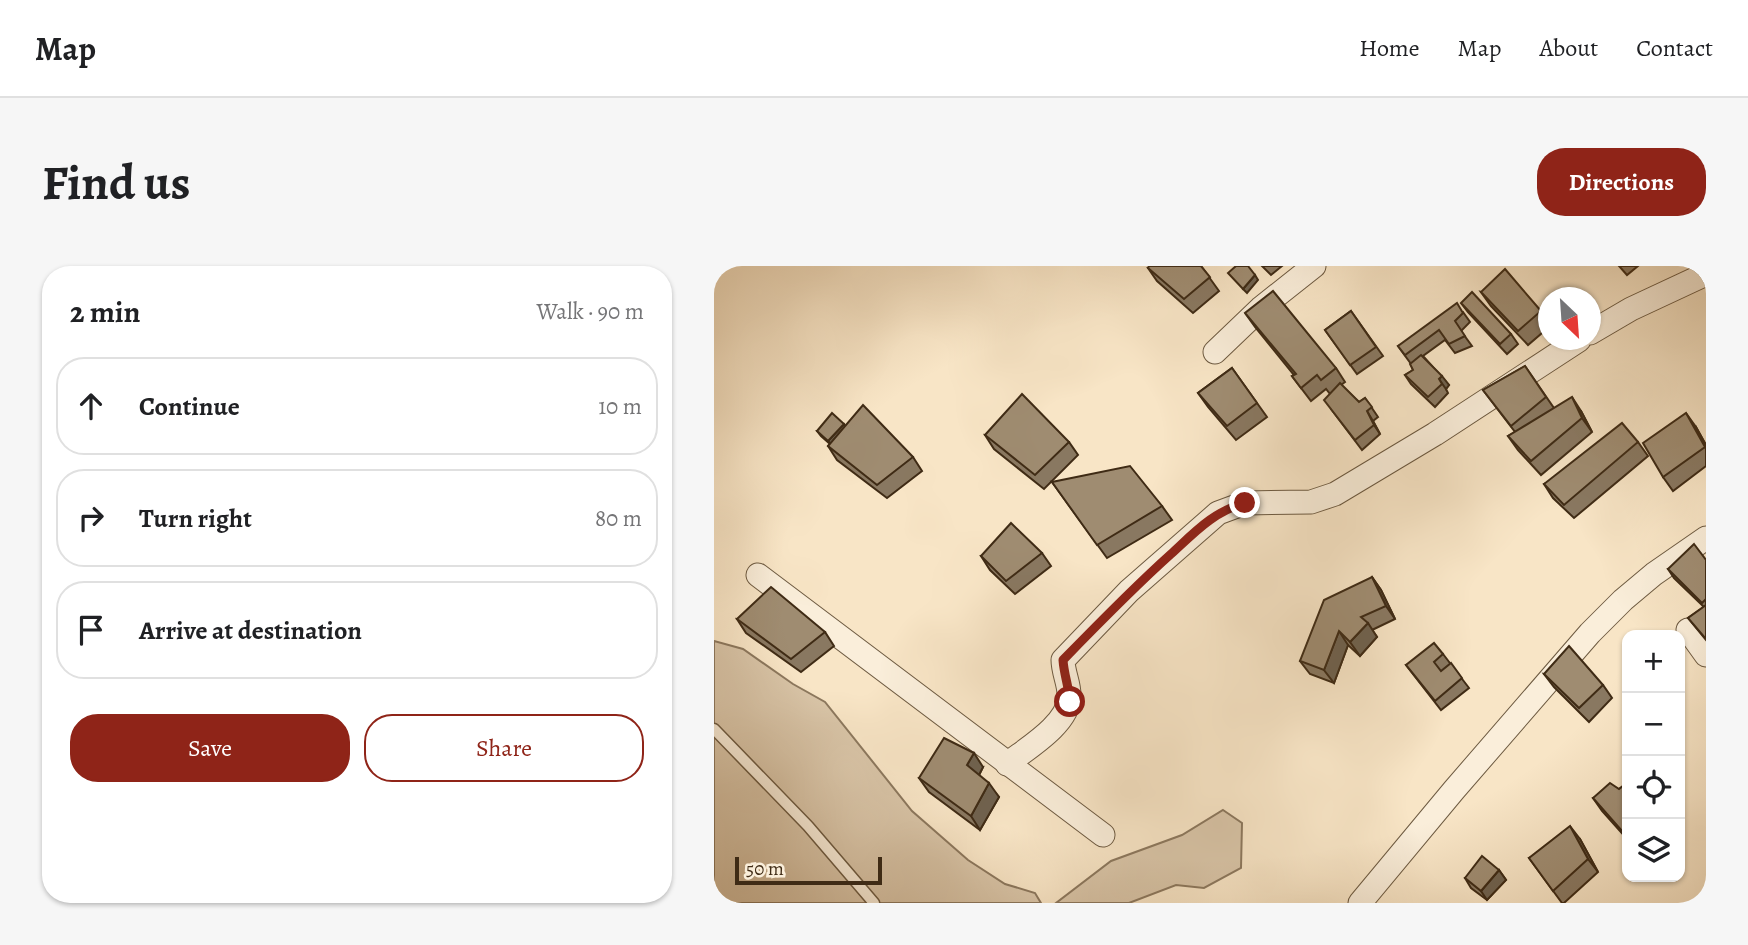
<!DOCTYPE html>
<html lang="en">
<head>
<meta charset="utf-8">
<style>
  body { margin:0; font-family:Alegreya,serif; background:#f6f6f6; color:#202124 }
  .controls { position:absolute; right:21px; bottom:21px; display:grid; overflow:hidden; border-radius:14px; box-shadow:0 2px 5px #0004 }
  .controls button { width:63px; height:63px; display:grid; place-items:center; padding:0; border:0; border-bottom:2px solid #e0e0e0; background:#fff; color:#202124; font:35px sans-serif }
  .compass { position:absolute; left:824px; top:21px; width:63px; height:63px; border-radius:50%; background:#fff; box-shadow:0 2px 5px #0004; rotate:155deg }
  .scale { position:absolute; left:21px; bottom:18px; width:147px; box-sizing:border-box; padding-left:7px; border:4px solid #3f2b15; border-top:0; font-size:19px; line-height:24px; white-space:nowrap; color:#3f2b15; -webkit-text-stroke:5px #faeeda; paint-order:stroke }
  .stop { position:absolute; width:21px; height:21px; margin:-16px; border:5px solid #8f2418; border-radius:50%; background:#fff }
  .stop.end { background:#8f2418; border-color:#fff; box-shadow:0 2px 7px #0008 }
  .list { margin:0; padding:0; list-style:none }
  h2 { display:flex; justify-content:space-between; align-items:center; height:91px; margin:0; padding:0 28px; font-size:30px }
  h2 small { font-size:23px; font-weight:400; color:#757577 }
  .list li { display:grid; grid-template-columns:46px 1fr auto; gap:21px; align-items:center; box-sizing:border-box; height:98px; margin:0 14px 14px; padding:0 14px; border:2px solid #e0e0e0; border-radius:28px }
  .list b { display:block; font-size:26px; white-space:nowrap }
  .list em { font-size:23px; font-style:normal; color:#757577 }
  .actions { display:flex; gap:14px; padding:21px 28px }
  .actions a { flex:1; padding:16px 0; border:2px solid #8f2418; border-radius:28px; text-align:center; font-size:24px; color:#8f2418 }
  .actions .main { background:#8f2418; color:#fff }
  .icon { flex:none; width:38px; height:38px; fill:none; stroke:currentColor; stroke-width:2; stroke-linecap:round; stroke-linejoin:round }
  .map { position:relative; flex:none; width:992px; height:637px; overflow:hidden; border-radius:28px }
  header { display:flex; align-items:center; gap:42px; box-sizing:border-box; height:98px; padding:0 35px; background:#fff; border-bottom:2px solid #e0e0e0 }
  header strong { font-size:33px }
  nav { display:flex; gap:38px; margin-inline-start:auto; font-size:24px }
  .intro { display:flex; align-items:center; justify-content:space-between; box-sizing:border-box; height:168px; padding:0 42px }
  h1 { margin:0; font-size:49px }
  .button { padding:18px 32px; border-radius:28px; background:#8f2418; color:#fff; font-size:24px; font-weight:700 }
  main { display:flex; gap:42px; padding:0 42px }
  aside { flex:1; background:#fff; border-radius:28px; box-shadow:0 2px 5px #0004 }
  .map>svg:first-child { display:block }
</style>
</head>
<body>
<header>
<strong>Map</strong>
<nav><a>Home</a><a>Map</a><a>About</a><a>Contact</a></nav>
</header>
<div class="intro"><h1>Find us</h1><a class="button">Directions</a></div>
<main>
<aside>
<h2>2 min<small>Walk · 90 m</small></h2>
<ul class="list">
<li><svg class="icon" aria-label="ahead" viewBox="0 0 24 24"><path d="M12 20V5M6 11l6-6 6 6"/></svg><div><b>Continue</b></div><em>10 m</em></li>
<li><svg class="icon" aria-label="right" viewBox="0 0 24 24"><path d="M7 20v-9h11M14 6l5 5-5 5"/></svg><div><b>Turn right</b></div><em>80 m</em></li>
<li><svg class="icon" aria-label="arrive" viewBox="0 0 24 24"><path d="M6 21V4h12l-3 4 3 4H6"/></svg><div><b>Arrive at destination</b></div></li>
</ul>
<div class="actions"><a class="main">Save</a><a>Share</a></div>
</aside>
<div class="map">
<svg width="992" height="637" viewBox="0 0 992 637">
  <rect width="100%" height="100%" fill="#f8e5c6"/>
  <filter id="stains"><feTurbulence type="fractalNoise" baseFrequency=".00286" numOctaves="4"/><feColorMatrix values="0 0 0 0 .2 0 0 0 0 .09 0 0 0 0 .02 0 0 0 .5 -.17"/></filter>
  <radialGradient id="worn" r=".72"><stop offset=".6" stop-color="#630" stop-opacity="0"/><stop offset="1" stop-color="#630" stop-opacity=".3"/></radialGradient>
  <g fill="#d9c5a8" stroke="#8c785e" stroke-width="2">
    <path d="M0 375 29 383 79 418 111 436 198 545 254 594 291 618 321 627 327 637H0Z"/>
    <path d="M509 544 528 557 527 602 490 622 462 619 415 637H342L397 595 468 569Z"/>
  </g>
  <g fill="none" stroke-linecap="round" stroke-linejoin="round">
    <g stroke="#6d5a41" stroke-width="13">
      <path id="service" d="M0 463 94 560 160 637"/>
    </g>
    <g stroke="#6d5a41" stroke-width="25">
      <g id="minor">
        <path d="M876 67 917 43 992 8"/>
        <path d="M501 86 547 42 600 0"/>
        <path d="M44 309 389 569"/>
        <path d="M974 364 992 389"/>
        <path d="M293 498C312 483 355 458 355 431 356 419 349 407 349 394L415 325 504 247 531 237 597 236 621 228 721 168 865 74"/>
        <path d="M646 637 740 524 876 367 909 334 940 308 992 272"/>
      </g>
    </g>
    <use href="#service" stroke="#faeeda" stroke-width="10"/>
    <use href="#minor" stroke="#faeeda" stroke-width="23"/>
  </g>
  <g fill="#897861" stroke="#3f2b15" stroke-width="2">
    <path d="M487 0 505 25 479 47 443 15 434 2Z"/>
    <path d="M548 0H568L557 9Z"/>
    <path d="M905 0H924L913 9Z"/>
    <path d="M767 26 827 45 835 55V61L814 79 777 40Z"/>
    <path d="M747 37 797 68 804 78 793 88 754 46Z"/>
    <path d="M637 45 669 90 643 108 611 64Z"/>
    <path d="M749 46 756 56 747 65 758 80 741 87 731 74 709 90 735 119 732 123 734 127 721 141 697 118 691 109 699 104 697 98 684 80Z"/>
    <path d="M531 47 622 102 631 116 627 119 645 136 651 132 664 151 659 155 666 168 648 184 617 143 616 128 612 123 597 135 578 110 580 109 541 61Z"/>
    <path d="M811 100 840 142 867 145 878 166 827 209 804 184 794 170 801 166 769 124Z"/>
    <path d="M518 102 553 151 522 174 494 141 484 127Z"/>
    <path d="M131 160 199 191 208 205 173 232 123 194 114 180 116 178 107 170 103 165Z"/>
    <path d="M982 161 992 179V200L959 225 949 211Z"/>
    <path d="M271 169 355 176 364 189 330 223 280 183Z"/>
    <path d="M924 176 934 190 860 252 839 232 830 218Z"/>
    <path d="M338 216 448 240 458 254 393 292Z"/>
    <path d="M328 287 337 300 301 328 276 304 267 290Z"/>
    <path d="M992 294V374L974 352 990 341 960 312 954 303Z"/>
    <path d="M658 311 667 324 681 353 658 364 663 371 646 390 634 379 620 417 596 408 586 395Z"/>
    <path d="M23 353 111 366 120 380 87 406 32 367Z"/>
    <path d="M729 388 755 422 727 444 692 399Z"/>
    <path d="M830 408 889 419 898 432 875 456 840 421Z"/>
    <path d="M269 501 265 509 285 531 266 564 215 526 205 512Z"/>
    <path d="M913 517V573L888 545 879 532 905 523Z"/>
    <path d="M866 573 884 606 850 637H848L815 592Z"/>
    <path d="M785 604 792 614 773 634 757 622 751 612Z"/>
  </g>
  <g fill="#6f624f" stroke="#3f2b15" stroke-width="2">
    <path d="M541 9 544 14 533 27 529 23Z"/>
    <path d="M728 110 735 119 732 123 725 113Z"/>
    <path d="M858 131 867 145 878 166 868 152Z"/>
    <path d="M653 145 659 155 666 168 660 159Z"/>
    <path d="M972 147 982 161 992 179V183Z"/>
    <path d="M130 158 133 162 118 179 114 175Z"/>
    <path d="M658 311 667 324 681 353 672 340Z"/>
    <path d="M654 357 663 371 646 390 636 376Z"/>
    <path d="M625 365 634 379 620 417 610 404Z"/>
    <path d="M260 487 269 501 263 513 253 499Z"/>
    <path d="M275 517 285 531 266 564 257 550Z"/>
    <path d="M856 560 866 573 884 606 874 593Z"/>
    <path d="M785 604 792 614 773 634 767 625Z"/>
  </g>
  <g fill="#9f8c71" stroke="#3f2b15" stroke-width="2">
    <path d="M435 0H487L496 11 470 33 434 2Z"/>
    <path d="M522 0H534L541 9 529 23 514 7Z"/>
    <path d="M791 3 827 45 804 65 767 26Z"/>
    <path d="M559 25 622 102 607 114 603 109 587 122 578 110 582 108 531 47Z"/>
    <path d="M758 26 797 68 786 78 747 37Z"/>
    <path d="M743 37 749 47 741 55 751 70 735 78 725 64 691 89 684 80Z"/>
    <path d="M637 45 662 81 636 99 611 64Z"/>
    <path d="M707 89 728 110 725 113 728 118 714 131 691 109 699 104 696 98Z"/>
    <path d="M811 100 832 131 797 160 769 124Z"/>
    <path d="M518 102 543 137 513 160 484 127Z"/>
    <path d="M626 117 645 136 651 132 658 141 653 145 660 159 641 174 610 134Z"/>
    <path d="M308 128 355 176 321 209 271 169Z"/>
    <path d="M858 131 868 152 817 195 794 170Z"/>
    <path d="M149 139 199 191 163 219 114 180Z"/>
    <path d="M118 147 130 158 114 175 103 165Z"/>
    <path d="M972 147 991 181 949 211 929 177Z"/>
    <path d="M908 157 924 176 850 239 830 218Z"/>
    <path d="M416 200 448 240 383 279 338 216Z"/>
    <path d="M297 257 328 287 292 315 267 290Z"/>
    <path d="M980 278 992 294V333L988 337 954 303Z"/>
    <path d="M658 311 672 340 647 351 654 357 636 376 625 365 610 404 586 395 610 334Z"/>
    <path d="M57 321 111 366 77 393 23 353Z"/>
    <path d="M992 339V373L974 352Z"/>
    <path d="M720 377 729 388 720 396 727 405 737 397 748 412 721 435 692 399Z"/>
    <path d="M855 380 889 419 865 442 830 408Z"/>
    <path d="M230 472 260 487 253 499 275 517 257 550 205 512Z"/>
    <path d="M896 517 905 523 913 517V560L908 565 879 532Z"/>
    <path d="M856 560 874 593 839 625 815 592Z"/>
    <path d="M768 590 785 604 767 625 751 612Z"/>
  </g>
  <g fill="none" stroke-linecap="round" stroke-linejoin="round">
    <path stroke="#8f2418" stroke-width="9" d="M356 436C355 421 350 409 349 394 384 358 419 322 457 288 480 267 500 245 531 237"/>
  </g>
  <rect width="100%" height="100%" filter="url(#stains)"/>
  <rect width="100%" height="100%" fill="url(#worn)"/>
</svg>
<div class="controls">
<button>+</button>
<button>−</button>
<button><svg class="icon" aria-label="locate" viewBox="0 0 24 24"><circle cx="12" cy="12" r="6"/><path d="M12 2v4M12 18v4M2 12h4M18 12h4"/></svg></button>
<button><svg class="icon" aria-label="layers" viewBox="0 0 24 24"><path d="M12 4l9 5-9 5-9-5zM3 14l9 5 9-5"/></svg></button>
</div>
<svg class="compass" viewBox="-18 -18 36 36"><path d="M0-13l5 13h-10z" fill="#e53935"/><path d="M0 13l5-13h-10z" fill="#757577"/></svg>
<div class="scale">50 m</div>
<div class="stop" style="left:356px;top:436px"></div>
<div class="stop end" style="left:531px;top:237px"></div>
</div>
</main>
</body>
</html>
